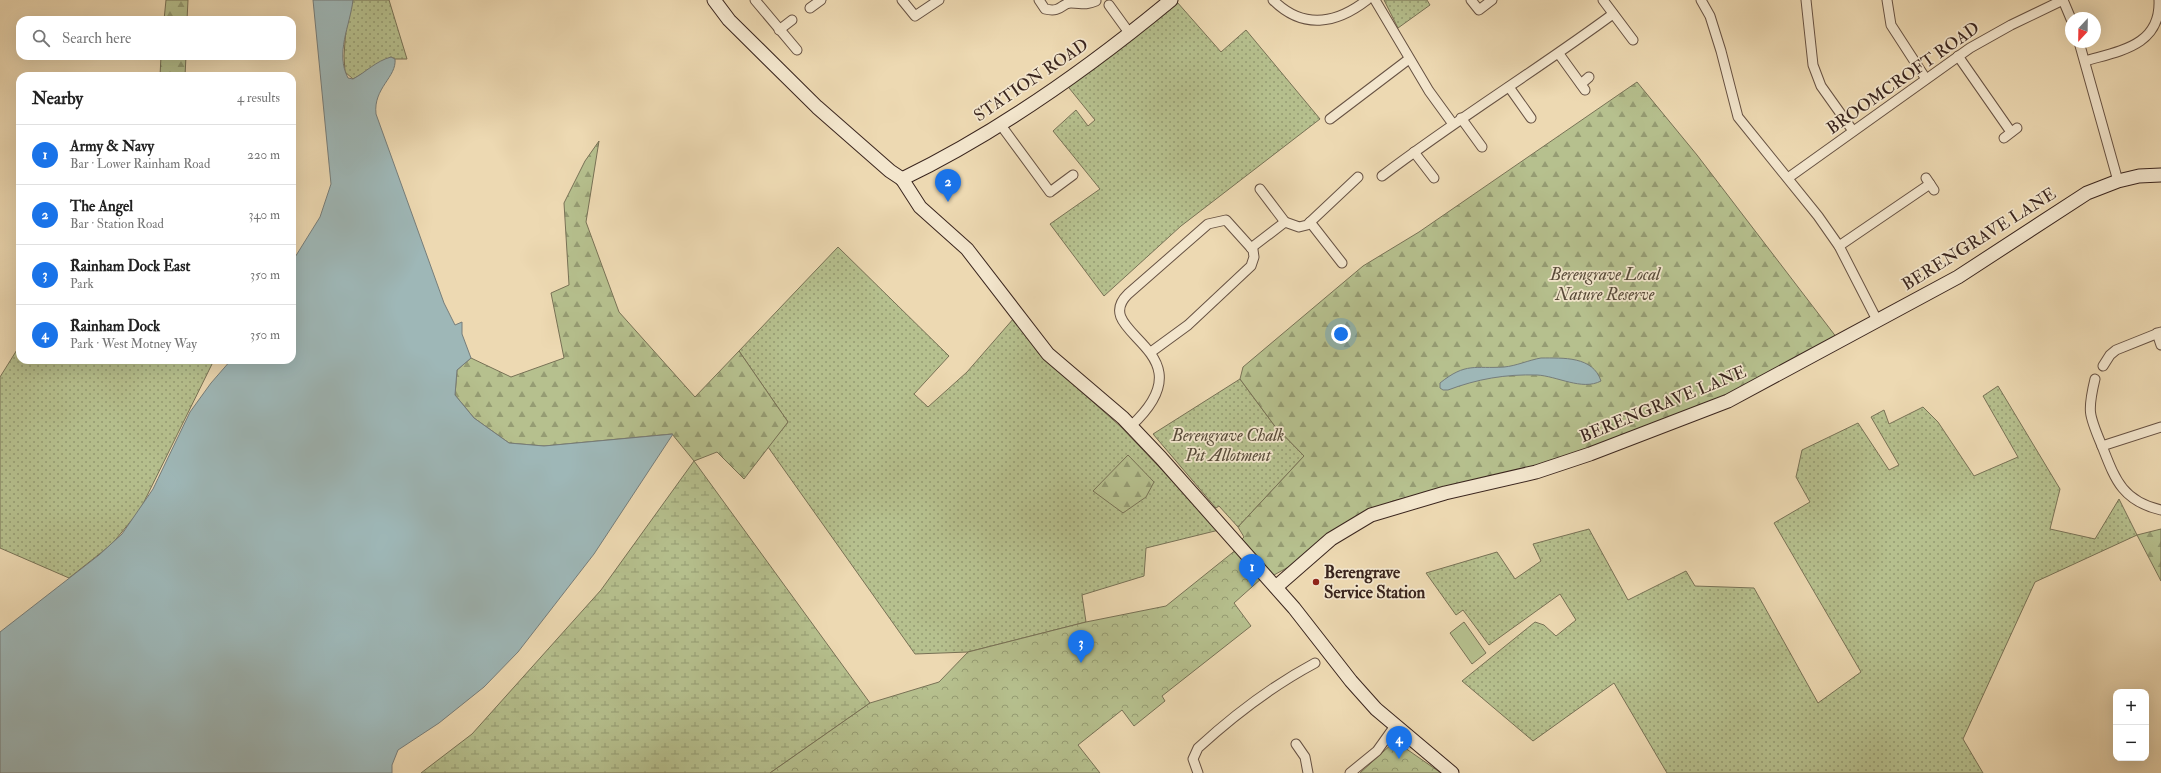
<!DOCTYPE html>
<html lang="en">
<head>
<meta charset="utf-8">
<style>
  body { margin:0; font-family:"IM FELL Double Pica",serif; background:#f6f6f6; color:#222 }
  .controls { position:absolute; right:12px; bottom:12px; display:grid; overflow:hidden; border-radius:8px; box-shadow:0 4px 16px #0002 }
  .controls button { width:36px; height:36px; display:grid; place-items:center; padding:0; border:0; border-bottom:1px solid #e0e0e0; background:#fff; color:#222; font:20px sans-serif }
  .compass { position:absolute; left:2065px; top:12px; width:36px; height:36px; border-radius:50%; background:#fff; box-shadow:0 4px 16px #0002; rotate:202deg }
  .you { position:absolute; left:1341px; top:334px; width:14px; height:14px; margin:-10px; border:3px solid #fff; border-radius:50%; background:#1a73e8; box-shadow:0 0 0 6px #1a73e833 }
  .badge { display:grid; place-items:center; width:26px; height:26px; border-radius:50%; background:#1a73e8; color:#fff; font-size:13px; font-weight:700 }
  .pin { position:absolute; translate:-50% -33px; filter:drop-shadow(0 1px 2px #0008) }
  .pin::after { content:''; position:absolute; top:21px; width:14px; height:12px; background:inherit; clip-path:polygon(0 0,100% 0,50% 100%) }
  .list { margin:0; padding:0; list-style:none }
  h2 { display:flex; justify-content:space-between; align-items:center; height:52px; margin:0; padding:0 16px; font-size:17px }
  h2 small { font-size:13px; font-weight:400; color:#767676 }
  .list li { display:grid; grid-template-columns:26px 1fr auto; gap:12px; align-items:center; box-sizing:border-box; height:60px; padding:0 16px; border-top:1px solid #e0e0e0 }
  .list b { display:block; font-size:15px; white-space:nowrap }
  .list p { margin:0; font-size:13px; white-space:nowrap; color:#767676 }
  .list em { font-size:13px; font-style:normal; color:#767676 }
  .icon { flex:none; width:22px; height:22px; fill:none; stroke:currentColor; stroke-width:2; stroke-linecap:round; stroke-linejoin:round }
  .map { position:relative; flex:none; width:2161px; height:773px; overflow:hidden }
  .search { position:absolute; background:#fff; box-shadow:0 4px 16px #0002; left:16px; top:16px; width:280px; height:44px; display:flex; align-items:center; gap:10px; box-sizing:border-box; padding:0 14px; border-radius:12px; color:#767676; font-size:15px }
  .panel { position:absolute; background:#fff; box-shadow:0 4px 16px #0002; left:16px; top:72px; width:280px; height:292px; border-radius:12px }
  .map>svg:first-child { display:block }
</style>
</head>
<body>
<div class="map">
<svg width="2161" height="773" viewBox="0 0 2161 773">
  <defs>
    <pattern id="grass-dots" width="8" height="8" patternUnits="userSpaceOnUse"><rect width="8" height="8" fill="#b6c08e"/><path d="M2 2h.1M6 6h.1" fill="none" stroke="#959c73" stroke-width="1.8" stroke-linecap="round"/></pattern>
    <pattern id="forest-firs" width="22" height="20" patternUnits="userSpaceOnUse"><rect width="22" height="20" fill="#b6c08e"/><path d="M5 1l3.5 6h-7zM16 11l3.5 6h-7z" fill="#959c73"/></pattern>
    <pattern id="wetland-marsh" width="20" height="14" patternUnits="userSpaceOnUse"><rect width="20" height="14" fill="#b6c08e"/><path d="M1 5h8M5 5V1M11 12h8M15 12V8" fill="none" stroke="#959c73"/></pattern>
    <pattern id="park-crowns" width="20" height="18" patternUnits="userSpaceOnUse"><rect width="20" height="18" fill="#b6c08e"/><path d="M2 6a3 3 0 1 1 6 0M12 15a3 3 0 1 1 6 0" fill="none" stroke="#959c73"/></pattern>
  </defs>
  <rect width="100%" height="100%" fill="#edd9b2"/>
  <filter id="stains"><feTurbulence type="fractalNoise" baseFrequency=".005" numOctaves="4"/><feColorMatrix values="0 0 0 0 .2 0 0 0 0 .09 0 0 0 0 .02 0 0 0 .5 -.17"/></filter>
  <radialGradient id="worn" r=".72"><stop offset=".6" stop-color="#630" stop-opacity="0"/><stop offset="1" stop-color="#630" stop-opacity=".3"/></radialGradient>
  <g fill="url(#grass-dots)" stroke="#787256">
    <path d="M352 0H389L407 59H395L391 57 353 79 345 72 344 56 346 27Z"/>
    <path d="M1384 0H1427L1430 5 1398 28Z"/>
    <path d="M1177 2 1221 52 1246 30 1320 119 1181 226 1104 296 1050 224 1100 189 1053 131 1076 110 1088 126 1095 120 1065 83Z"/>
    <path d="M838 247 949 356 914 394 928 407 967 372 1014 318 1039 354 1121 427 1219 530 1146 548 1144 576 1082 595 1086 622 968 652 915 654 768 447 788 422 739 351Z"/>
    <path d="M20 345V360H214L140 510 112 544 69 578 0 548V377Z"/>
    <path d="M1240 379 1274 425 1304 456 1238 527 1219 506 1216 508 1153 434Z"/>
    <path d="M1998 386 2060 489 2050 529 2095 539 2119 499 2137 535 2035 582 1963 739 1983 773H1667L1614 683 1533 741 1462 681 1535 622 1544 625 1556 636 1576 620 1560 594 1489 645 1463 610 1456 615 1426 573 1497 552 1515 579 1541 561 1533 544 1589 529 1628 600 1686 571 1695 586 1754 588 1818 703 1861 672 1774 523 1810 502 1796 477 1802 450 1858 423 1889 470 1899 465 1871 417 1884 410 1889 424 1923 407 1938 422 1974 476 2018 457 1983 396Z"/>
  </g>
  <g fill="url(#forest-firs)" stroke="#787256">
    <path d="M166 0H188L187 20H164Z"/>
    <path d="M161 56H186L185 76H160Z"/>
    <path d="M1637 82 1697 155 1837 338 1729 396 1568 458 1393 501 1355 519 1301 560 1274 575 1242 539 1244 537 1238 527 1304 456 1274 425 1240 379 1243 367 1363 266 1419 232Z"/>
    <path d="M599 141 586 222 619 312 695 397 739 351 788 422 744 479 717 452 694 461 672 434 544 446 509 443 474 418 455 395 457 370 471 358 511 377 564 358 551 293 569 285 564 203 585 161Z"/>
    <path d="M1128 455 1154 482 1146 497 1123 513 1093 491Z"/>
    <path d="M2161 529V581L2137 535Z"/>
  </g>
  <path fill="url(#wetland-marsh)" stroke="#787256" d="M694 461 870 703 770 773H421L472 734 601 590Z"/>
  <g fill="url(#park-crowns)" stroke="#787256">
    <path d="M1237 549 1262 578 1234 603 1251 626 1162 696 1165 701 1134 726 1122 710 1078 745 1100 773H770L870 703 939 682 968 652 1086 622 1166 606Z"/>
    <path d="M1395 741 1441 773H1360Z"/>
  </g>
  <path fill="#b6c08e" stroke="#787256" d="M1464 622 1486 653 1472 664 1450 633Z"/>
  <g fill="#9eb7b7" stroke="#767d7a">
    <path d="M313 0H353C350 26 335 53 348 78L353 79C366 72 376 61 391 57L395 59C397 77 373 88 376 114L444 303 455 325 462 322V334L471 358 457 370 455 395 474 418 509 443 544 446 673 434 594 554 518 652 484 687 439 723 398 750 392 765V773H0V632L99 555 122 534 153 489 190 412 211 383 231 360H292V262L320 217 331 184Z"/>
    <path d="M1541 358C1563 358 1593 356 1601 381 1582 391 1557 376 1537 375 1506 374 1477 379 1448 390H1443L1440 388V383C1466 362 1475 369 1504 367 1516 366 1529 360 1541 358Z"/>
  </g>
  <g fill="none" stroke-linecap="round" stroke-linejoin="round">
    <g stroke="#675243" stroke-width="11">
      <g id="street">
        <path d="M755 0 797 50"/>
        <path d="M902 0 915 16 939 0"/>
        <path d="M1039 0 1045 9C1062 13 1061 3 1071 3 1082 3 1084 6 1096 1"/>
        <path d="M1273 0C1303 30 1336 24 1367 0"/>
        <path d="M1375 0 1429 91 1453 124"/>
        <path d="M1471 0 1479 10 1492 0"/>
        <path d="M1603 0 1633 40"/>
        <path d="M1701 0 1710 16 1721 51 1738 117 1818 216 1839 246 1877 320"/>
        <path d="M1806 0 1813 65 1821 86 1853 131"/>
        <path d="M1887 0 1891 25 1926 79"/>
        <path d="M2063 0 2071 19"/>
        <path d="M1109 5 1130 34"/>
        <path d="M810 8 821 0"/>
        <path d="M779 30 792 20"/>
        <path d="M2079 42 2118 181"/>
        <path d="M1559 54 1585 90"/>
        <path d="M1958 56 2011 132"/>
        <path d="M2085 61C2119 51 2161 46 2159 0"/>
        <path d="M1581 84 1589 77"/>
        <path d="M1509 87 1531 118"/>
        <path d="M1461 118 1482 147"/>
        <path d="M1330 119 1409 59"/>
        <path d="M1000 124 1050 192 1073 175"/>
        <path d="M2004 138 2017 128"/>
        <path d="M1414 152 1434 178"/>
        <path d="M1382 176C1457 119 1537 70 1613 14"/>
        <path d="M1788 178 1970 48 2011 25 2063 0"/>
        <path d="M1926 178 1934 190"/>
        <path d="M1260 189 1285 222"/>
        <path d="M1310 222 1342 263"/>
        <path d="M1839 246 1930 184"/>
        <path d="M1251 248 1285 222 1299 227 1307 225 1358 177"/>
        <path d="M2157 333 2161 345"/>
        <path d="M2103 366 2110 355 2116 350 2161 332"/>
        <path d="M2095 379C2087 412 2089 415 2102 446L2161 427"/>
        <path d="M1131 426C1213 350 1087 334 1128 294L1208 224 1226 220 1253 250 1254 257 1251 266 1188 325 1151 352"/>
        <path d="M2102 446C2115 479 2122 501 2161 510"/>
        <path d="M1296 744 1305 757 1308 773"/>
        <path d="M1198 773 1193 759 1198 748C1234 715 1272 686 1315 663"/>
        <path d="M1350 773 1377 751 1392 730 1398 727"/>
      </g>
    </g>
    <g stroke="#3a251e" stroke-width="15">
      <g id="secondary">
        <path d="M714 0 729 20 817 107 890 171 902 179"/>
        <path d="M902 179 920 207 967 249 1048 354 1123 418 1161 458 1294 608 1351 681 1376 709 1452 773"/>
        <path d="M902 179C999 132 1089 68 1171 0"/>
        <path d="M1276 587 1331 539 1371 515 1445 493 1536 472 1590 454 1728 401 1958 277 2087 193 2118 181 2139 176 2161 175"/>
      </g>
    </g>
    <use href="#street" stroke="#f3e6cd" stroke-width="9"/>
    <use href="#secondary" stroke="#f3e6cd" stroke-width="13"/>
  </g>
  <circle fill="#8f2418" stroke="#f3e6cd" stroke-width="1.5" cx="1316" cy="582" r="4"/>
  <g text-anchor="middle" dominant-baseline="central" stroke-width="3.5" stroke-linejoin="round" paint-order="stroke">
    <g font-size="17" fill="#3a251e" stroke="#f3e6cd">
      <text transform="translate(1903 78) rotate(-35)">BROOMCROFT ROAD</text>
      <text transform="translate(1031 80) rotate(-34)">STATION ROAD</text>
      <text transform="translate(1979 239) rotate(-32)">BERENGRAVE LANE</text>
      <text transform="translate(1663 404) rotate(-22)">BERENGRAVE LANE</text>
    </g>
    <g font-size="17" font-style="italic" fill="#594c3a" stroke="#f3e6cd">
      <text x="1605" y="274">Berengrave Local<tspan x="1605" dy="20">Nature Reserve</tspan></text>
      <text x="1228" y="435">Berengrave Chalk<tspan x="1228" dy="20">Pit Allotment</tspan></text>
    </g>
    <g font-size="17" font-weight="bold" fill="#3a251e" stroke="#f3e6cd" text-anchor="start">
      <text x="1324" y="572">Berengrave<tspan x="1324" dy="20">Service Station</tspan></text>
    </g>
  </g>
  <rect width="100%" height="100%" filter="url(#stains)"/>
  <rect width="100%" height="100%" fill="url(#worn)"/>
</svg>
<div class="controls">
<button>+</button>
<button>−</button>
</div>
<svg class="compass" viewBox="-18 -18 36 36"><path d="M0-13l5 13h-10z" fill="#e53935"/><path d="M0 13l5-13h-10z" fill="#767676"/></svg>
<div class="you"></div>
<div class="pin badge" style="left:1252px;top:587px">1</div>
<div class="pin badge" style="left:948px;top:202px">2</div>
<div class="pin badge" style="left:1081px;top:663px">3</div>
<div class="pin badge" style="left:1399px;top:759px">4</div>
<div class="search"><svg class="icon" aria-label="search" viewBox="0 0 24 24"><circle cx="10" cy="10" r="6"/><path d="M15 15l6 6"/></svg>Search here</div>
<section class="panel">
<h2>Nearby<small>4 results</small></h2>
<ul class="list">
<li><span class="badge">1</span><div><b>Army &amp; Navy</b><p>Bar · Lower Rainham Road</p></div><em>220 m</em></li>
<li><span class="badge">2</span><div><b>The Angel</b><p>Bar · Station Road</p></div><em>340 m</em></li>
<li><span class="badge">3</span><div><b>Rainham Dock East</b><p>Park</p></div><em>350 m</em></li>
<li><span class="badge">4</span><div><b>Rainham Dock</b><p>Park · West Motney Way</p></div><em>350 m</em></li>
</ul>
</section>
</div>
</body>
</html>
